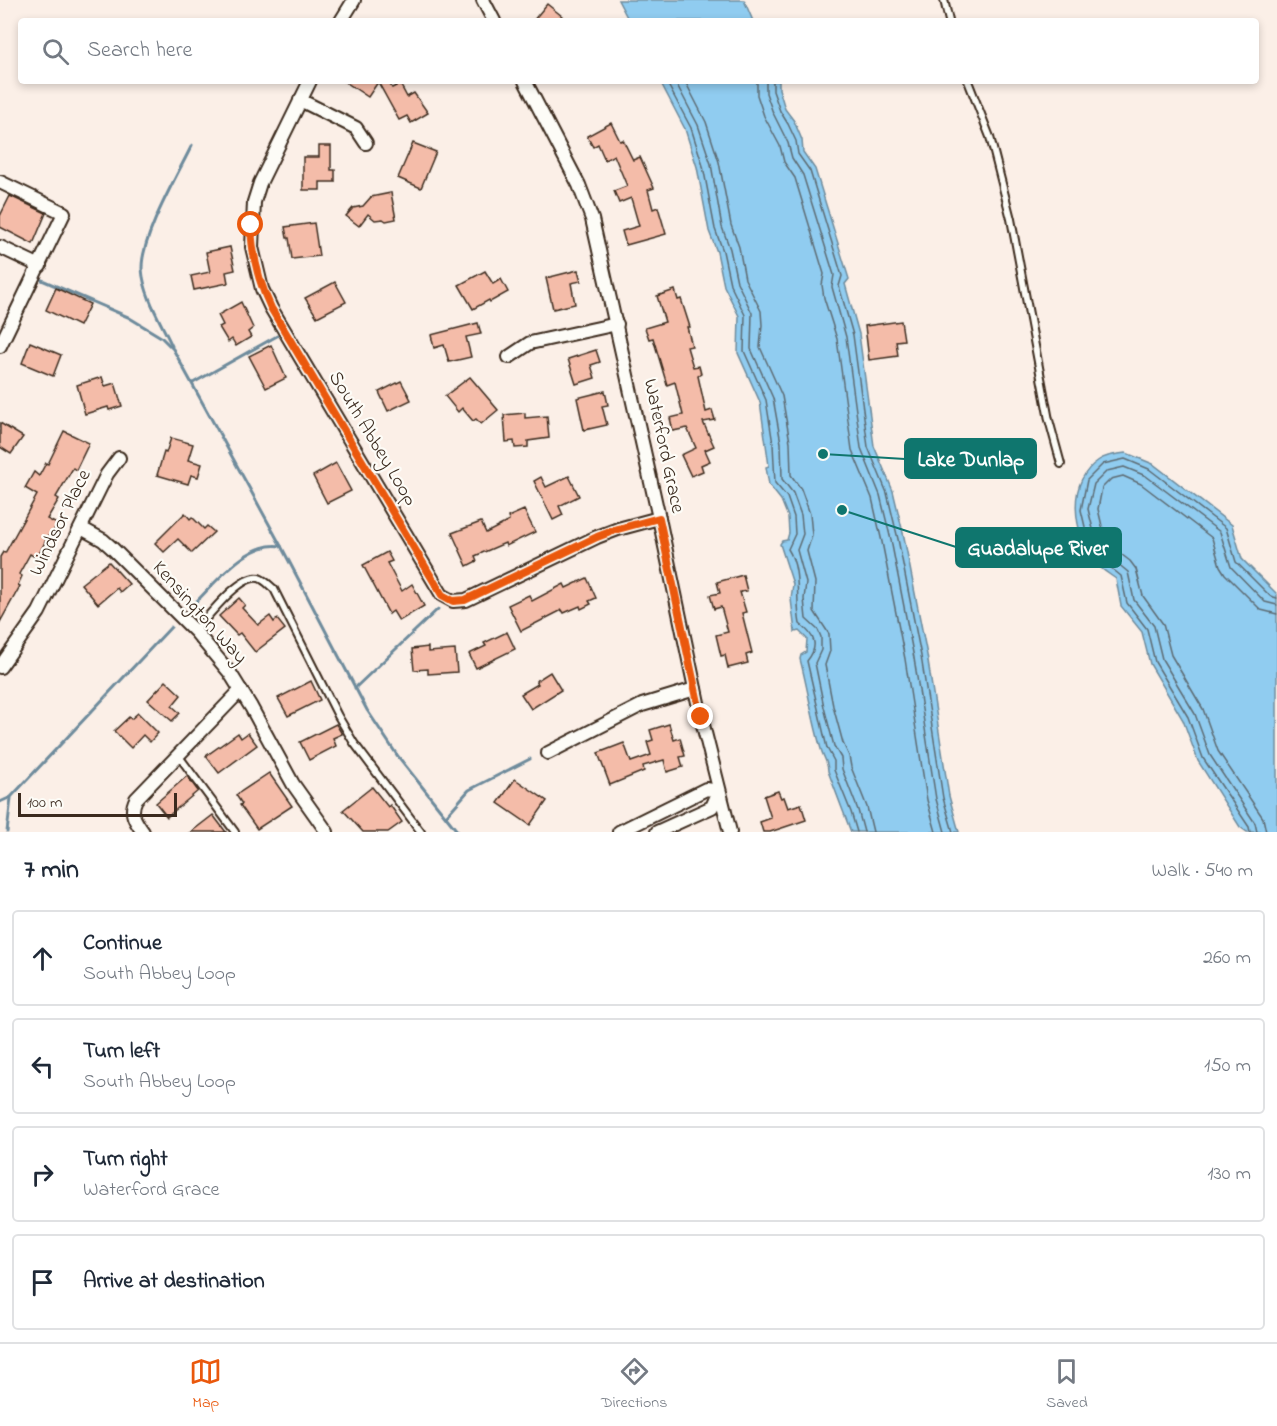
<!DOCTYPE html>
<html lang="en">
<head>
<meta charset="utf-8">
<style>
  body { margin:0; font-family:"Indie Flower",sans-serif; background:#f2f2f3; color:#1f2937 }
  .scale { position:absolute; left:18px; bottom:15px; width:159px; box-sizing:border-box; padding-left:6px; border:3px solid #3b2a1e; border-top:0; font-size:16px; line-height:21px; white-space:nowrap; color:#3b2a1e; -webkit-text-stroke:4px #fdfcf7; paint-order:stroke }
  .stop { position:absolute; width:18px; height:18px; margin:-14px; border:4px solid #ea580c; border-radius:50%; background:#fff }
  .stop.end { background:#ea580c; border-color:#fff; box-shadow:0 2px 6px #0008 }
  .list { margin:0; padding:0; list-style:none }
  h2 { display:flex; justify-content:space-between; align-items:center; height:78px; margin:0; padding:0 24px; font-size:26px }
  h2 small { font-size:20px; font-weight:400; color:#747a83 }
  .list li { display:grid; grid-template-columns:39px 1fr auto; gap:18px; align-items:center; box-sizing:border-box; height:96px; margin:0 12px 12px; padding:0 12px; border:2px solid #e0e1e3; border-radius:6px }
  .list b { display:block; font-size:22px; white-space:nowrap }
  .list p { margin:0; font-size:20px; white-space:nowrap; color:#747a83 }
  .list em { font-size:20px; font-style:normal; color:#747a83 }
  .icon { flex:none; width:33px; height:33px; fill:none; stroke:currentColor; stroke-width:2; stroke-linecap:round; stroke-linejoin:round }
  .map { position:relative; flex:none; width:1277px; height:832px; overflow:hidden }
  .search { position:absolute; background:#fff; box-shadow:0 3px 9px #0003; left:18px; right:18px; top:18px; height:66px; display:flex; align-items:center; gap:15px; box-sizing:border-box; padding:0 21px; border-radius:6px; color:#747a83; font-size:22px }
  .sheet { height:510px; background:#fff }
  nav { display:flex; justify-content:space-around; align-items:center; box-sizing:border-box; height:84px; border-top:2px solid #e0e1e3; background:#fff; font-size:16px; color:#747a83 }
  nav a { display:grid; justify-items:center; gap:3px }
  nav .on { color:#ea580c }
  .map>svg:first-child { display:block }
</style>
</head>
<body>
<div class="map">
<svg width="1277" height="832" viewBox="0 0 1277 832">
  <rect width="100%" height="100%" fill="#fbefe7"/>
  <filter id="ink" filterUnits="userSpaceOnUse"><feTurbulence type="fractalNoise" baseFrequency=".0167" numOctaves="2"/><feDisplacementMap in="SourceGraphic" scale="12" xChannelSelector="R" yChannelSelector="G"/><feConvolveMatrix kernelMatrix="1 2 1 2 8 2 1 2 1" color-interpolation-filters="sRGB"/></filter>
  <g filter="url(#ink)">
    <g fill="#90ccf0" stroke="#6e8b9c" stroke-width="1.5">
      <path d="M618 0H744L753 21H629Z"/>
      <path d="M660 81H779V89L785 109 794 121 802 140 803 152 815 169 849 279 845 284 859 334 874 446 893 491 904 537 927 655 949 796 959 832H851L828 771C828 762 823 757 821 749 812 719 808 689 800 659L801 655 806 652 807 639 799 631 795 632 791 599 793 584 780 544 782 541 787 540 789 533 788 517 781 500 769 485 766 467 769 466 760 402 738 353 739 316 724 286 717 252 709 231 697 167 685 129Z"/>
      <path d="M1126 453 1153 464 1232 525 1242 559 1277 594V832H1247L1240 827 1198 761 1183 720 1150 664 1142 632 1121 606 1116 579C1109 574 1099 568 1094 561 1074 532 1065 483 1099 460 1106 455 1118 454 1126 453Z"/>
    </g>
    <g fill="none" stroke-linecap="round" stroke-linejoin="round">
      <g stroke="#5d6b72" stroke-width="1.5">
        <path d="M666 81 691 128 703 166 715 229 723 251 730 284 745 315 744 351 766 400 773 444 775 483 787 497 794 517 795 534 788 549C802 571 795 599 800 624 814 635 820 645 807 661L827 748 834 761V770L851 812 857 832"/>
        <path d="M675 81 698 125 711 164 722 227 730 249 737 282 752 313 751 349 773 398 781 443 782 479 793 493 801 515 803 534 797 550 806 583 804 599 806 619 818 630 821 637V650L815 663 824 707 834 746 841 758 842 769 858 810 864 832"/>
        <path d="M685 81 706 122 719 162 731 225 739 247 745 279 761 311 762 325 760 347 782 396 790 442 791 475 801 489 810 514 812 535 807 551 815 582 814 611 829 634 830 651 825 665 833 706 843 743 849 756 851 767 867 807 873 832"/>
        <path d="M757 81V95L764 116 780 146 784 162 795 178 824 274 822 285 824 298 837 339 852 450 872 498 882 542 905 659 927 800 936 832"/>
        <path d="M766 81V93L773 113 788 143 792 158 803 175 834 275 832 287 846 337 861 448 880 495 891 540 914 658 936 799 945 832"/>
        <path d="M773 81V91L780 111 788 124 796 141 798 154 810 171 842 276 839 286 853 335 868 447 887 493 898 539 921 656 943 798 953 832"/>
        <path d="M1250 832 1249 827 1203 758 1188 717 1155 662 1147 629 1127 603 1121 576 1100 559 1086 531 1081 510 1087 480 1103 464 1125 459 1149 469 1226 528 1236 562 1270 596 1277 598"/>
        <path d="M1257 832 1255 823 1210 755 1195 714 1162 659 1154 626 1134 600 1128 572 1106 554 1093 529 1088 509 1094 484 1107 471 1124 467 1146 476 1220 532 1231 567 1265 602 1277 605"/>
        <path d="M1266 832 1263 818 1218 751 1203 709 1171 655 1163 624 1143 596 1136 569 1130 561 1113 548 1102 526 1098 509 1102 488 1111 479 1123 476 1141 484 1212 538 1220 566 1225 574 1261 610 1277 614"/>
      </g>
      <g stroke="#6e8b9c" stroke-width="3">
        <path d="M42 280 128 317 161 337 173 349 281 546 367 710 397 755 458 832"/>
        <path d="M172 346C161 322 144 296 142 269 141 237 177 176 192 145"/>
        <path d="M193 383 277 336"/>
        <path d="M191 607C213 586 247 540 281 546"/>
        <path d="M355 688 438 609"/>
        <path d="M0 802 11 797 171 627"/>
        <path d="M446 816 469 790 530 759"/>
        <path d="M7 832 11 798"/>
      </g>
    </g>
    <g fill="#f4bca9" stroke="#3b2a1e" stroke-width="1.5">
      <path d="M547 4 562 16 558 21H533Z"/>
      <path d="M344 81H388L392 88 400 84 407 97 414 93 428 113 411 123 407 116 399 120 378 82 368 97Z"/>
      <path d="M611 123 620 141 623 140 633 160 640 157 654 188 648 190 653 209 658 207 666 234 626 245 622 231 639 226 631 198 619 203 614 191 627 186 614 155 605 160 598 144 593 147 587 136Z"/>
      <path d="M413 143 436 152 421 188 398 178Z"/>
      <path d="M319 146H331V170H335V182H320V190H303V157H319Z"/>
      <path d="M391 193 396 219 386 221 383 219 375 220 368 214 359 226 346 216 353 208 363 206 371 197Z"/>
      <path d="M10 196 46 213 33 244 0 227V216Z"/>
      <path d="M314 223 319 256 292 259 289 238H287L285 227Z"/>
      <path d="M230 247 235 270 226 272 228 283 194 290 191 276 210 272 206 252Z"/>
      <path d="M578 270 581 281 571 283 575 304 553 309 546 278Z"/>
      <path d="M485 271 493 284 501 279 508 292 490 302 489 300 473 309 459 285Z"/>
      <path d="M335 282 346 302 317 317 305 298Z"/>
      <path d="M56 288 90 304 79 326 46 310Z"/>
      <path d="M675 290 678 300 681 299 690 327H687L692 346 687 347 693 367 699 366 701 374 698 376 706 412 712 410 715 420 703 422 714 446 705 450 710 461 701 465 703 471 691 476 681 455 696 448 687 428 673 431 670 418 683 415 675 382 667 385 653 338 649 339 645 328 665 322 657 296Z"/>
      <path d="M241 302 253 328 248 332 251 337 236 346 232 339 228 342 219 327 223 325 218 315Z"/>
      <path d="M901 321 904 340 896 341 898 356 869 360 865 326Z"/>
      <path d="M478 323 481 334 466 337 471 357 449 362 444 345 434 348 431 335Z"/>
      <path d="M30 342 61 355 53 376 22 363Z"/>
      <path d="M271 345 286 378 266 388 249 356Z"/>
      <path d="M596 350 600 362 591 365 595 378 576 384 568 359Z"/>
      <path d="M102 377 105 386 115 383 122 406 109 410 108 407 85 414 77 385Z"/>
      <path d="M470 377 498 410 481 424 476 419 473 421 462 408 458 412 445 396Z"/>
      <path d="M401 381 411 400 388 411 379 392Z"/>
      <path d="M605 391 608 405 602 406 607 425 584 430 577 398Z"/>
      <path d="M525 413V418L547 416 549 438 528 441V447L515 448 514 441 506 442 504 415Z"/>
      <path d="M0 423 23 437 11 454 0 447Z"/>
      <path d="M64 431 89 443 76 470 73 468 56 497 59 499 47 519 57 524 50 537 48 536 37 558 30 554 19 574 22 576 18 585 20 586 0 622V557L3 552 5 553 37 495 25 488 34 472 39 476 46 463 48 464Z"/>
      <path d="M171 438 193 444 188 460 202 464 198 477 191 475 188 484 157 475 164 452 166 453Z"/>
      <path d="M336 463 351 491 327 503 313 476Z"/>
      <path d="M569 476 579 496 559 506 563 515 553 520 534 481 541 477 546 487Z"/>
      <path d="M524 510 535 532 506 546 505 543 475 556 477 561 467 566 452 533 481 522 486 533 509 521 508 517Z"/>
      <path d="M185 513 190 519 192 517 204 529 207 526 214 532 192 553 178 539 164 552 155 543Z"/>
      <path d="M387 552 392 561 387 563 402 591 412 584 424 606 399 621 393 611 389 614 363 565Z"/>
      <path d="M109 562 129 584 120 592 117 588 98 604 81 584Z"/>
      <path d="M743 575 747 591 740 592 746 612 742 613 752 653 746 655 748 663 728 668 725 655 721 656 716 635 728 632 721 607 714 609 710 595 720 593 717 582Z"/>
      <path d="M587 578 596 598 589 601 591 604 581 609 580 606 564 613 562 610 521 631 508 605 529 595 532 601 564 584 566 588Z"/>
      <path d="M239 598 245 605 242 608 258 625 270 616 274 622 277 619 285 629 255 652 240 633 237 635 219 616Z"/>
      <path d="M507 632 515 649 476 668 469 654 486 646 484 643Z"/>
      <path d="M428 647V652L455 650 457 672 428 674V669L414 670 412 649Z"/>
      <path d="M550 672 561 690 531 709 521 694 538 684 536 681Z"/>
      <path d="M166 681 181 695 172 706 180 713 172 721 148 700Z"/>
      <path d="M311 681 320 700 288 716 278 698Z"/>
      <path d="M138 713 158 733 150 742 143 735 131 748 114 731 129 717 131 719Z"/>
      <path d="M336 724 342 734 333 738 336 746 309 760 300 742Z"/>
      <path d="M669 724 674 740 680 738 685 756 680 757 683 767 667 772 664 760 643 766 644 771 610 785 598 753 624 743 631 762 651 755 647 742 653 740 650 730Z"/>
      <path d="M238 733 241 738 248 733 257 745 219 773 206 756Z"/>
      <path d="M269 773 292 806 257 829 240 805 242 804 236 795Z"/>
      <path d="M187 776 198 791 167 817 156 803Z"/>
      <path d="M515 779 547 801 530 825 498 803Z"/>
      <path d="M372 787 388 807 390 805 402 822 388 832H363L343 810Z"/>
      <path d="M778 791 781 798 784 797 788 808 801 804 806 820 770 832H763L760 822 771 818 764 796Z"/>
      <path d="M213 815 226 832H191Z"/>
    </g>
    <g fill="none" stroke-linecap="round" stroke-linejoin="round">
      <g stroke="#3b2a1e" stroke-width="10">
        <g id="service">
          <path d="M944 0 949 21"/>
          <path d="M968 81 990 137 1011 219 1049 420 1061 464"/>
          <path d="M195 631C207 618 240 574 259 578 265 580 269 585 274 589L338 716 354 743 421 832"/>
          <path d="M178 755 235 832"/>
        </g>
      </g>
      <g stroke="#3b2a1e" stroke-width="16">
        <g id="minor">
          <path d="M483 0 494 21"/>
          <path d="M341 21 354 0"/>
          <path d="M310 81 260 183 254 202 252 247 262 289 271 308 442 595 453 601 466 600 597 537 618 529 659 518"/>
          <path d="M525 81 579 185 592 219 659 518 701 717 730 832"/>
          <path d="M300 100 356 128 366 143"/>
          <path d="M0 182 64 213 0 346"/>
          <path d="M0 247 40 266"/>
          <path d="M509 357 530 343 617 324"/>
          <path d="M81 528 103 540 112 548 195 631 230 673 251 707 293 784 327 832"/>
          <path d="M0 667 39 612 107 474 119 458"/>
          <path d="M548 753 642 705 695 689"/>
          <path d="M143 832C135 821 129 813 136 799L241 690"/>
          <path d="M619 832 706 789 719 791 712 807 657 832"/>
        </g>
      </g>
      <use href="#service" stroke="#fdfcf7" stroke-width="6"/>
      <use href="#minor" stroke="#fdfcf7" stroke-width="12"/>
    </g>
  </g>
  <g fill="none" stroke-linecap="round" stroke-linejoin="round" filter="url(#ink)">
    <path stroke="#ea580c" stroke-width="8" d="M251 225C252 255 258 281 271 308L442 595 453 601 465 600 597 537 618 529 659 518 701 717"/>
  </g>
  <g text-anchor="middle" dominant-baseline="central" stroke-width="4.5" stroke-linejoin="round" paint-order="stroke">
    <g font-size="20" fill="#3b2a1e" stroke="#fdfcf7">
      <text transform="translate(372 439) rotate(59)">South Abbey Loop</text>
      <text transform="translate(663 446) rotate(78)">Waterford Grace</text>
      <text transform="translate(61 523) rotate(-64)">Windsor Place</text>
      <text transform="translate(199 613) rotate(48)">Kensington Way</text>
    </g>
  </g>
  <path fill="none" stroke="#0f766e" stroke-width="2" d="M823 454L905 459M842 510L956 547"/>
  <g fill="#0f766e" stroke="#fdfcf7" stroke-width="2">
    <circle cx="823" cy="454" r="6"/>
    <circle cx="842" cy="510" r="6"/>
  </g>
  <g fill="#0f766e" stroke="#0f766e" stroke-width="2">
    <rect x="905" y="439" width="131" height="39" rx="6"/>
    <rect x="956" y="528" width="165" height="39" rx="6"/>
  </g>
  <g font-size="21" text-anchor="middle" font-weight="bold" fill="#fff">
    <text x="971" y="466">Lake Dunlap</text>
    <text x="1038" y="555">Guadalupe River</text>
  </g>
</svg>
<div class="scale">100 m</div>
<div class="stop" style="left:251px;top:225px"></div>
<div class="stop end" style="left:701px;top:717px"></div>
<div class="search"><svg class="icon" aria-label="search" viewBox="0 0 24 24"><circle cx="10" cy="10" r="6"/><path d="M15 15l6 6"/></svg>Search here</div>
</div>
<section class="sheet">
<h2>7 min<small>Walk · 540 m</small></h2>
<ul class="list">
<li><svg class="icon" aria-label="ahead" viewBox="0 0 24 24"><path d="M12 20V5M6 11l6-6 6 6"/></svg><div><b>Continue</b><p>South Abbey Loop</p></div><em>260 m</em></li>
<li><svg class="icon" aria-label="left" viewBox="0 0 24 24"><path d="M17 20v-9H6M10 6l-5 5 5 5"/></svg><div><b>Turn left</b><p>South Abbey Loop</p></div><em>150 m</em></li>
<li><svg class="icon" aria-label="right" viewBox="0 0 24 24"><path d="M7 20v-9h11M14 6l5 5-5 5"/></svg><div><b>Turn right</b><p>Waterford Grace</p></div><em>130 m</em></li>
<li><svg class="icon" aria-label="arrive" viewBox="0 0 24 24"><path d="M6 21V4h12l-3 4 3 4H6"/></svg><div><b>Arrive at destination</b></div></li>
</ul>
</section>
<nav>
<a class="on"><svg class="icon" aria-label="map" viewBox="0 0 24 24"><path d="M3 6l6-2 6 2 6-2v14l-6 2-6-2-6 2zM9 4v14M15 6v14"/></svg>Map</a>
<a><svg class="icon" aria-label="directions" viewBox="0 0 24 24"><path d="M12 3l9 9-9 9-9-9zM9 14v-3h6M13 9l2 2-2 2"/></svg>Directions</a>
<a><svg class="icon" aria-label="saved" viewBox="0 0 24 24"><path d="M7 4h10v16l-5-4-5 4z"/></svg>Saved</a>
</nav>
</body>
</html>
